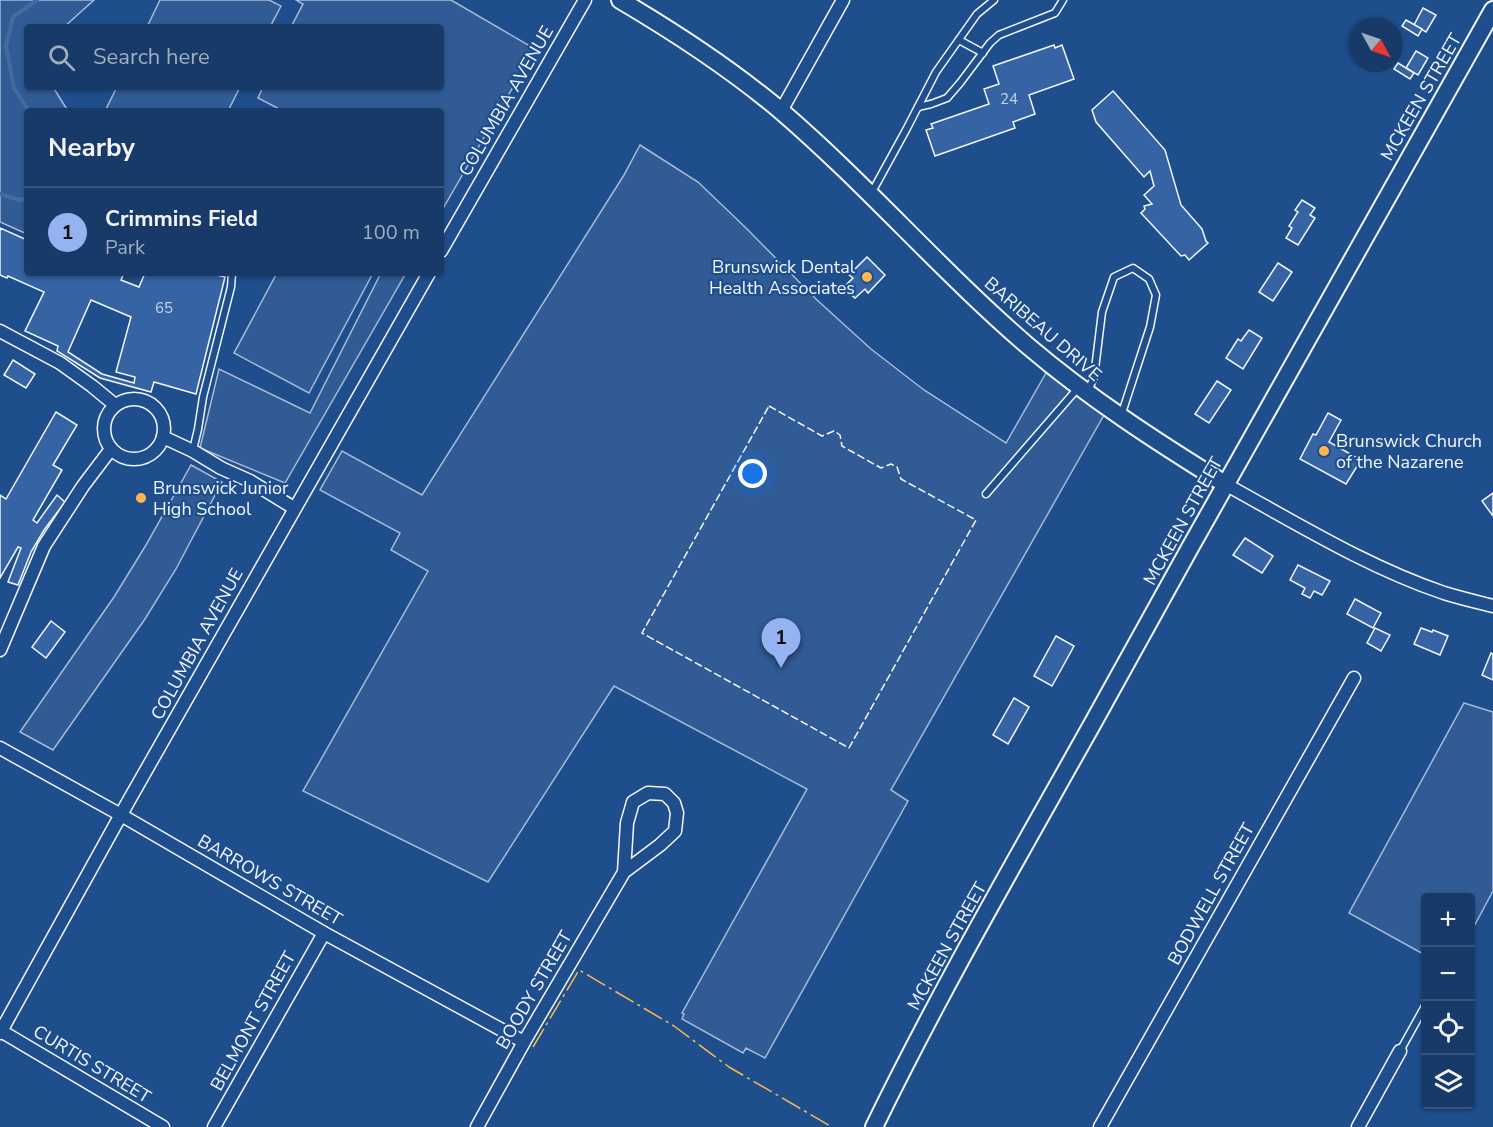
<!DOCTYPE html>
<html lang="en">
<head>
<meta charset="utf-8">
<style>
  body { margin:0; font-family:"Nunito Sans",sans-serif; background:#20416f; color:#f1f3f6 }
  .controls { position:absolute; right:18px; bottom:18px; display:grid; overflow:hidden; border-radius:6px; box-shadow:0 2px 4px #0004 }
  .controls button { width:54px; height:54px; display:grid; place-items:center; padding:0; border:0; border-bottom:2px solid #36547d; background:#173a69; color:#f1f3f6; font:30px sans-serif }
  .compass { position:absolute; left:1349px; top:18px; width:54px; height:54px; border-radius:50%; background:#173a69; box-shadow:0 2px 4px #0004; rotate:130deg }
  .you { position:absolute; left:753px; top:474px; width:21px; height:21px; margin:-15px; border:4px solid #fff; border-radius:50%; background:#1a73e8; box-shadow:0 0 0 9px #1a73e833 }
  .badge { display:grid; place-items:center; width:39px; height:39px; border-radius:50%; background:#95b2f1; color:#111; font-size:20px; font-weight:700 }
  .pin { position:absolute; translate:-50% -50px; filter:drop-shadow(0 2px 3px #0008) }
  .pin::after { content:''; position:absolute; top:32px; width:21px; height:18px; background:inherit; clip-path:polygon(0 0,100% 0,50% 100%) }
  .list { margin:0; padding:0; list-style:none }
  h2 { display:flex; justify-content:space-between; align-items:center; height:78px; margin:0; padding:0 24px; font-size:26px }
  h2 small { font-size:20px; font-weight:400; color:#9eadc0 }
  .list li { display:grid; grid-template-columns:39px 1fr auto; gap:18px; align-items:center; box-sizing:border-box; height:90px; padding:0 24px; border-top:2px solid #36547d }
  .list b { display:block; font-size:22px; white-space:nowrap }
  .list p { margin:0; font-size:20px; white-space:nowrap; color:#9eadc0 }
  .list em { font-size:20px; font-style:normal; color:#9eadc0 }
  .icon { flex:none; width:33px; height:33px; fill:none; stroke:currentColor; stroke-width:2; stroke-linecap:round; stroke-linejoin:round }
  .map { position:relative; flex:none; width:1493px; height:1127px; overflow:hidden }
  .search { position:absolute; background:#173a69; box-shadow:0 2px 4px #0004; left:24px; top:24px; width:420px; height:66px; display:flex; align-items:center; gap:15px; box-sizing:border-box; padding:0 21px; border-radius:6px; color:#9eadc0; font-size:22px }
  .panel { position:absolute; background:#173a69; box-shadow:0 2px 4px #0004; left:24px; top:108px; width:420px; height:168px; border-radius:6px }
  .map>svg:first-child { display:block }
</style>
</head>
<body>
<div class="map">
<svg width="1493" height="1127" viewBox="0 0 1493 1127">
  <rect width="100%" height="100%" fill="#1f4e8c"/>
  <g fill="#305b95" stroke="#a8bbd7" stroke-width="1.5">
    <path d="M0 0H94L64 27H27V87H53L68 111H27V234L0 222Z"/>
    <path d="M160 0H269L281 6 270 27H147Z"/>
    <path d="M296 0H451L535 49 441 212V111H283L258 98 263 87H441V27H291L303 4Z"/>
    <path d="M117 87H240L228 111H105Z"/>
    <path d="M640 145 698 182 746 228 817 300 871 349 924 390 1006 443 1046 373 1104 415 891 790 908 801 765 1058 746 1048 743 1053 682 1019 684 1014 682 1013 807 789 614 686 488 882 303 791 428 571 391 550 400 533 320 490 342 451 422 495 624 175Z"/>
    <path d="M277 273H373L309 393 234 353Z"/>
    <path d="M381 273H406L285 483 200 448 219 369 310 413Z"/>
    <path d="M191 465 222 482 176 569 145 619 53 750 20 732 114 597 146 545Z"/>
    <path d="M1464 703 1493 712V891L1471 932 1470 898H1426L1425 955 1349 913Z"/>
  </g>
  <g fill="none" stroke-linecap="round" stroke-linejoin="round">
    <g stroke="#446ba0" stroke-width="4">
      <path d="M29 111 14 88 6 46 13 17 37 0"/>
      <path d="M0 194 20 200 27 198"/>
    </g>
  </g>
  <g fill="#3563a3" stroke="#f2f6ff" stroke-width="1.5" fill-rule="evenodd">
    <path d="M1423 8 1436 15 1426 32 1414 25Z"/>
    <path d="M1406 20 1422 29 1418 36 1402 26Z"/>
    <path d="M1054 45 1055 48 1062 45 1074 79 1029 95 1035 114 1013 122 1015 128 935 156 926 130 933 128 931 124 989 104 984 89 999 84 993 66Z"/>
    <path d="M1416 51 1428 58 1418 75 1406 68Z"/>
    <path d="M1398 63 1414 73 1410 79 1394 69Z"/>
    <path d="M1113 91 1165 150 1181 205 1202 229 1206 241 1208 243 1189 260 1185 255 1181 256 1141 213 1145 209 1144 206 1152 204 1144 195 1154 186 1150 171 1144 177 1096 122 1092 110Z"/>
    <path d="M1302 200 1315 208 1310 215 1315 218 1298 245 1286 238 1292 228 1289 226 1298 212 1295 210Z"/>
    <path d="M0 228 27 240V273H124L121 280 139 287 145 273H208L225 277 196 394 154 382 151 392 100 378 57 351 58 346 25 331 44 292 8 276 7 278 0 275ZM91 300 131 317 116 372 135 377 134 383 102 374 68 352Z"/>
    <path d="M867 257 885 275 868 293 865 289 855 298 843 288 853 278 849 275Z"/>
    <path d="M1278 263 1292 272 1273 301 1259 292Z"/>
    <path d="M1249 330 1262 338 1243 369 1226 358 1238 339 1241 341Z"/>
    <path d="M13 360 35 374 26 388 4 375Z"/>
    <path d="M1217 381 1231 390 1209 423 1195 414Z"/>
    <path d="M56 412 77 425 53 465 62 470 33 520 37 523 57 495 65 502 44 530 31 552 18 585 8 582 21 548 18 547 0 578V495L6 499Z"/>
    <path d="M1328 413 1341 420 1329 442 1361 460 1346 484 1300 459 1313 434 1316 435Z"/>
    <path d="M1493 493V516L1482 501Z"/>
    <path d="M1245 538 1273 556 1262 573 1233 555Z"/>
    <path d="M1298 565 1330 581 1322 595 1314 591 1310 598 1302 594 1305 588 1290 580Z"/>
    <path d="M1355 599 1381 613 1373 628 1347 614Z"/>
    <path d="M51 621 65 632 46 658 32 647Z"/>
    <path d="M1375 628 1390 635 1381 651 1367 643Z"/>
    <path d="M1421 628 1432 632 1433 630 1448 636 1440 655 1414 644Z"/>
    <path d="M1056 636 1074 646 1052 686 1034 676Z"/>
    <path d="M1491 653 1493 654V680L1482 675Z"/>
    <path d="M1014 698 1029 707 1008 744 993 735Z"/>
  </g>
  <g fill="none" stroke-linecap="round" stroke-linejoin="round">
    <g stroke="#f2f6ff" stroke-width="9">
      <g id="lane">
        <path d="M959 40 983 53"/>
        <path d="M918 107 931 104 947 98 960 83 990 43 999 35 1055 13 1063 0"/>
        <path d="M872 192 906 130 936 72 977 14 994 0"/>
        <path d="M1088 391 1094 377 1102 312 1114 277 1133 268 1149 279 1156 295 1150 327 1121 416"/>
        <path d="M193 450 198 429 203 397 231 287 232 273"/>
        <path d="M986 494 1078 388"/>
        <path d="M1400 1051 1425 1006"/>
      </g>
    </g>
    <g stroke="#f2f6ff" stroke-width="15">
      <g id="street">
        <path d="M781 111 843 0"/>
        <path d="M441 251 585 0"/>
        <path d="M0 331 60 363 92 386 115 405"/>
        <circle cx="134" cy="429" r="30"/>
        <path d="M163 437 193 451 221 468 250 481 294 508"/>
        <path d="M1225 484C1296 523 1367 567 1444 593 1460 598 1477 602 1493 606"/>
        <path d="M0 650 44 546 83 486 111 449"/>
        <path d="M0 748 121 815 324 933 524 1042"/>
        <path d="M1 1031 163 1127"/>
        <path d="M0 1033 128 802 429 273"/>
        <path d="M214 1127 324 933"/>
        <path d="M477 1127 524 1042 624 872 660 845 675 831 677 813 674 803 665 794 648 793 633 802 627 823 624 872"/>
        <path d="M1100 1127 1354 678"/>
        <path d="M1358 1127 1400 1051"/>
      </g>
    </g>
    <g stroke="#f2f6ff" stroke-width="20">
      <g id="secondary">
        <path d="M620 0C676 33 731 69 781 111 867 185 942 272 1028 346 1089 398 1157 442 1225 484"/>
        <path d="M874 1127C941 989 1019 855 1094 721 1225 483 1359 247 1493 10"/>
      </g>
    </g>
    <use href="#lane" stroke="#1f4e8c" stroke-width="6"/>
    <use href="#street" stroke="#1f4e8c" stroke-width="12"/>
    <use href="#secondary" stroke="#1f4e8c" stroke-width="16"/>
    <path stroke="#f2f6ff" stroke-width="1.5" stroke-dasharray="8 3" stroke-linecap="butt" d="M769 406 822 436 834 431 840 435 842 446 881 468 891 464 897 467 901 479 976 520 849 748 642 633Z"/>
    <path stroke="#ffb74d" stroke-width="1.5" stroke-dasharray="21 4.5 3 4.5" stroke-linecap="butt" d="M533 1047 579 970 674 1026 729 1067 832 1127"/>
  </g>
  <g fill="#ffb74d" stroke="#1f4e8c" stroke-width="2">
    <circle cx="867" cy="277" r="6"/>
    <circle cx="1324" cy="451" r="6"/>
    <circle cx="141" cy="498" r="6"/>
  </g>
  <g text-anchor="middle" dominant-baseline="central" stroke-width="4.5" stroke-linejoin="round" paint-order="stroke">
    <g font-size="15" fill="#c3d1e8">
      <text x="1009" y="99">24</text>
      <text x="164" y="308">65</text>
    </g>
    <g font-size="18" fill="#f2f6ff" stroke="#1f4e8c">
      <text transform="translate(1421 97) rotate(-60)">MCKEEN STREET</text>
      <text transform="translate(506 101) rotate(-60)">COLUMBIA AVENUE</text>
      <text transform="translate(1043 329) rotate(41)">BARIBEAU DRIVE</text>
      <text transform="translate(1183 521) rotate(-61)">MCKEEN STREET</text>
      <text transform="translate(197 644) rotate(-61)">COLUMBIA AVENUE</text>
      <text transform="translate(270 880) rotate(30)">BARROWS STREET</text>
      <text transform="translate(1211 894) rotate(-61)">BODWELL STREET</text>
      <text transform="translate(947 946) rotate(-61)">MCKEEN STREET</text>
      <text transform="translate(534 990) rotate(-60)">BOODY STREET</text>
      <text transform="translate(253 1021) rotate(-61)">BELMONT STREET</text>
      <text transform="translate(92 1064) rotate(31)">CURTIS STREET</text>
    </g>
    <g font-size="18" fill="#f2f6ff" stroke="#1f4e8c" text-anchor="start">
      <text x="855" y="267" text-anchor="end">Brunswick Dental<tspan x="855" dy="21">Health Associates</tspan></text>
      <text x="1336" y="441">Brunswick Church<tspan x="1336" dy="21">of the Nazarene</tspan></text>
      <text x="153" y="488">Brunswick Junior<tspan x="153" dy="21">High School</tspan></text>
    </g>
  </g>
</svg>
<div class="controls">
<button>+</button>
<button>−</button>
<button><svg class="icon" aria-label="locate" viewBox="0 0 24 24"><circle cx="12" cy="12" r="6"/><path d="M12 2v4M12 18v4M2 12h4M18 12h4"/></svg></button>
<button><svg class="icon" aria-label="layers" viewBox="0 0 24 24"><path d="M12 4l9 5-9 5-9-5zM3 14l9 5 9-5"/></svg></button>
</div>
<svg class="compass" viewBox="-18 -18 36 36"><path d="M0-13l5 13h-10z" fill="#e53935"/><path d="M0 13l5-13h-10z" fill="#9eadc0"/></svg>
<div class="you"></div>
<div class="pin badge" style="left:781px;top:668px">1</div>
<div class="search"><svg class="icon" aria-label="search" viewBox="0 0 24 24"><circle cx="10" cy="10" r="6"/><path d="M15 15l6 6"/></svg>Search here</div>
<section class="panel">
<h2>Nearby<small></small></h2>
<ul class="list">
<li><span class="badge">1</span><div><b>Crimmins Field</b><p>Park</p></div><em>100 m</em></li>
</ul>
</section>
</div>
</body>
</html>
